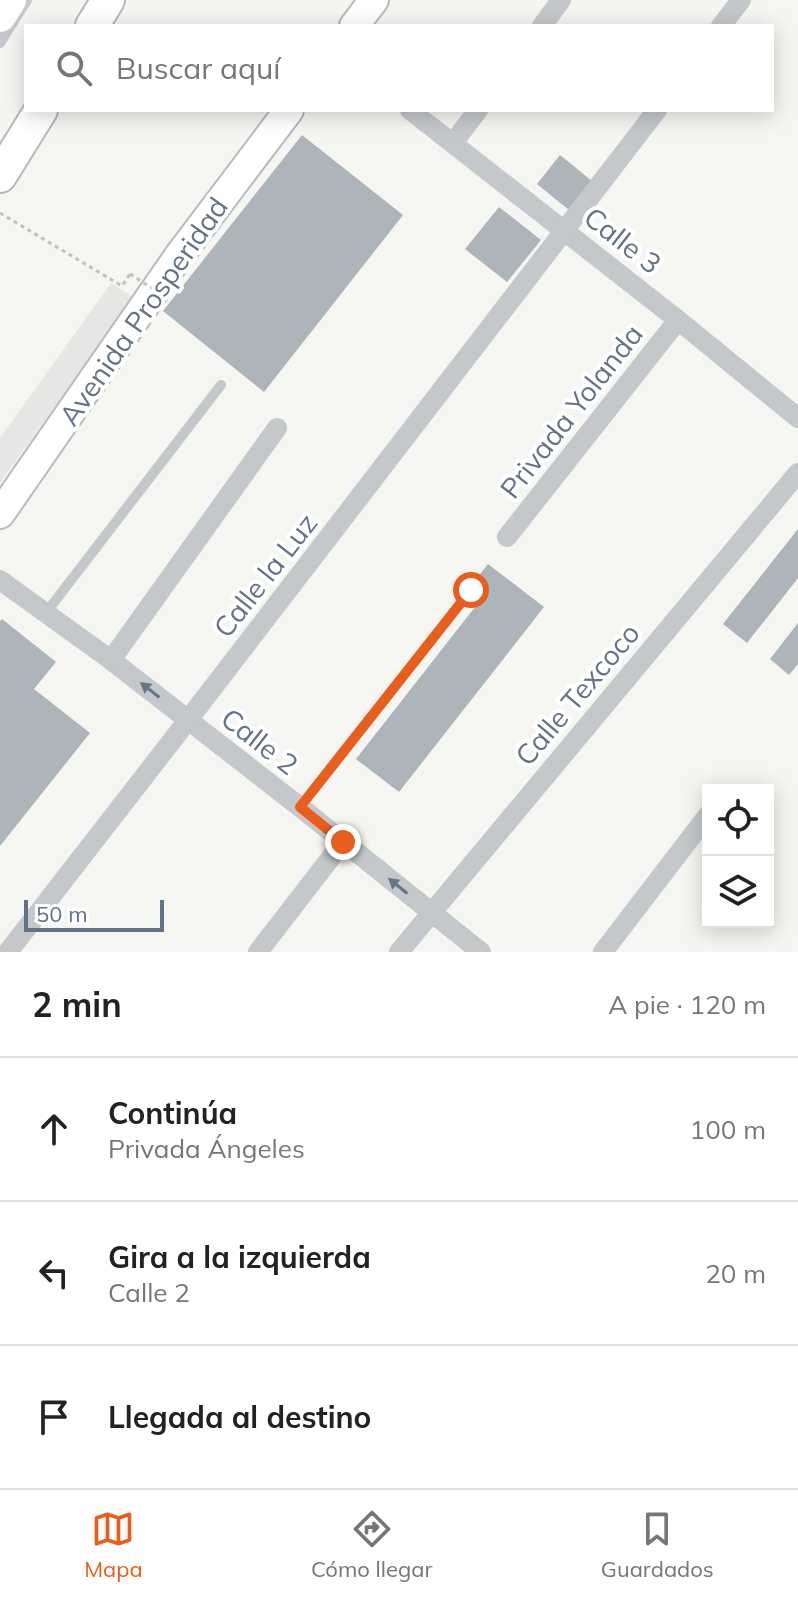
<!DOCTYPE html>
<html lang="es">
<head>
<meta charset="utf-8">
<style>
  body { margin:0; font-family:Mulish,sans-serif; background:#f6f6f6; color:#222 }
  .controls { position:absolute; right:24px; bottom:24px; display:grid; overflow:hidden; border-radius:0px; box-shadow:0 4px 20px #0003 }
  .controls button { width:72px; height:72px; display:grid; place-items:center; padding:0; border:0; border-bottom:2px solid #e0e0e0; background:#fff; color:#222; font:40px sans-serif }
  .scale { position:absolute; left:24px; bottom:20px; width:140px; box-sizing:border-box; padding-left:8px; border:4px solid #637384; border-top:0; font-size:22px; line-height:28px; white-space:nowrap; color:#637384; -webkit-text-stroke:6px #fff; paint-order:stroke }
  .stop { position:absolute; width:24px; height:24px; margin:-18px; border:6px solid #e95d1d; border-radius:50%; background:#fff }
  .stop.end { background:#e95d1d; border-color:#fff; box-shadow:0 2px 8px #0008 }
  .list { margin:0; padding:0; list-style:none }
  h2 { display:flex; justify-content:space-between; align-items:center; height:104px; margin:0; padding:0 32px; font-size:34px }
  h2 small { font-size:26px; font-weight:400; color:#767676 }
  .list li { display:grid; grid-template-columns:52px 1fr auto; gap:24px; align-items:center; box-sizing:border-box; height:144px; padding:0 32px; border-top:2px solid #e0e0e0 }
  .list b { display:block; font-size:30px; white-space:nowrap }
  .list p { margin:0; font-size:26px; white-space:nowrap; color:#767676 }
  .list em { font-size:26px; font-style:normal; color:#767676 }
  .icon { flex:none; width:44px; height:44px; fill:none; stroke:currentColor; stroke-width:2; stroke-linecap:round; stroke-linejoin:round }
  .map { position:relative; flex:none; width:798px; height:952px; overflow:hidden }
  .search { position:absolute; background:#fff; box-shadow:0 4px 20px #0003; left:24px; right:24px; top:24px; height:88px; display:flex; align-items:center; gap:20px; box-sizing:border-box; padding:0 28px; border-radius:0px; color:#767676; font-size:30px }
  .sheet { height:536px; background:#fff }
  nav { display:flex; justify-content:space-around; align-items:center; box-sizing:border-box; height:112px; border-top:2px solid #e0e0e0; background:#fff; font-size:22px; color:#767676 }
  nav a { display:grid; justify-items:center; gap:4px }
  nav .on { color:#e95d1d }
  .map>svg:first-child { display:block }
</style>
</head>
<body>
<div class="map">
<svg width="798" height="952" viewBox="0 0 798 952">
  <rect width="100%" height="100%" fill="#f5f5f1"/>
  <path fill="#e6e7e5" d="M111 283 133 297 0 483V438Z"/>
  <g fill="#adb4ba">
    <path d="M302 135 403 215 264 392 163 311Z"/>
    <path d="M560 155 592 181 569 210 537 184Z"/>
    <path d="M499 207 541 240 507 282 465 249Z"/>
    <path d="M798 529V578L747 643 723 624Z"/>
    <path d="M488 564 544 607 399 792 356 759 486 593 473 583Z"/>
    <path d="M2 619 56 662 34 689 90 733 0 846V621Z"/>
    <path d="M798 623V664L789 675 770 659Z"/>
  </g>
  <g fill="none" stroke-linecap="round" stroke-linejoin="round">
    <g stroke="#b7bbc0" stroke-width="32">
      <g id="secondary">
        <path d="M354 26 374 0"/>
        <path d="M0 514 178 257 289 110"/>
      </g>
    </g>
    <g stroke="#b5b9bd" stroke-width="36">
      <g id="primary">
        <path d="M0 16 10 0"/>
        <path d="M92 26 108 0"/>
        <path d="M0 176 41 110"/>
      </g>
    </g>
    <path stroke="#bec0c2" stroke-width="3" stroke-dasharray="4 4" stroke-linecap="butt" d="M0 213 122 286 130 274"/>
    <g stroke="#c5c8cb" stroke-width="10">
      <path d="M0 43 27 0"/>
      <path d="M45 614 221 385"/>
      <path d="M300 807 471 590"/>
    </g>
    <g stroke="#c5c8cb" stroke-width="20">
      <path d="M542 26 561 0"/>
      <path d="M721 26 741 0"/>
      <path d="M410 110 678 320 798 418"/>
      <path d="M453 143 478 110"/>
      <path d="M507 537 678 320"/>
      <path d="M0 580 111 660 300 807 481 952"/>
      <path d="M111 660 277 428"/>
      <path d="M8 952 188 720 657 110"/>
      <path d="M258 952 343 842"/>
      <path d="M399 952 798 473"/>
      <path d="M603 952 708 815"/>
    </g>
    <use href="#secondary" stroke="#fff" stroke-width="28"/>
    <use href="#primary" stroke="#fff" stroke-width="32"/>
    <path stroke="#bec0c2" stroke-width="3" stroke-dasharray="4 4" stroke-linecap="butt" d="M130 274 167 298"/>
  </g>
  <defs><path id="oneway-solid" d="M-6-.8H1V-3.2L6.5 0L1 3.2V.8H-6Z" transform="scale(2)"/></defs>
  <g fill="#687788">
    <use href="#oneway-solid" transform="translate(150 690) rotate(-142)"/>
    <use href="#oneway-solid" transform="translate(398 886) rotate(-141)"/>
  </g>
  <g fill="none" stroke-linecap="round" stroke-linejoin="round">
    <path stroke="#e95d1d" stroke-width="10" d="M343 842 300 807 471 590"/>
  </g>
  <g text-anchor="middle" dominant-baseline="central" stroke-width="8" stroke-linejoin="round" paint-order="stroke">
    <g font-size="28" fill="#637384" stroke="#fff">
      <text transform="translate(623 240) rotate(38)">Calle 3</text>
      <text transform="translate(143 311) rotate(-55)">Avenida Prosperidad</text>
      <text transform="translate(571 411) rotate(-52)">Privada Yolanda</text>
      <text transform="translate(265 575) rotate(-52)">Calle la Luz</text>
      <text transform="translate(577 694) rotate(-50)">Calle Texcoco</text>
      <text transform="translate(260 741) rotate(38)">Calle 2</text>
    </g>
  </g>
</svg>
<div class="controls">
<button><svg class="icon" aria-label="locate" viewBox="0 0 24 24"><circle cx="12" cy="12" r="6"/><path d="M12 2v4M12 18v4M2 12h4M18 12h4"/></svg></button>
<button><svg class="icon" aria-label="layers" viewBox="0 0 24 24"><path d="M12 4l9 5-9 5-9-5zM3 14l9 5 9-5"/></svg></button>
</div>
<div class="scale">50 m</div>
<div class="stop" style="left:471px;top:590px"></div>
<div class="stop end" style="left:343px;top:842px"></div>
<div class="search"><svg class="icon" aria-label="search" viewBox="0 0 24 24"><circle cx="10" cy="10" r="6"/><path d="M15 15l6 6"/></svg>Buscar aquí</div>
</div>
<section class="sheet">
<h2>2 min<small>A pie · 120 m</small></h2>
<ul class="list">
<li><svg class="icon" aria-label="ahead" viewBox="0 0 24 24"><path d="M12 20V5M6 11l6-6 6 6"/></svg><div><b>Continúa</b><p>Privada Ángeles</p></div><em>100 m</em></li>
<li><svg class="icon" aria-label="left" viewBox="0 0 24 24"><path d="M17 20v-9H6M10 6l-5 5 5 5"/></svg><div><b>Gira a la izquierda</b><p>Calle 2</p></div><em>20 m</em></li>
<li><svg class="icon" aria-label="arrive" viewBox="0 0 24 24"><path d="M6 21V4h12l-3 4 3 4H6"/></svg><div><b>Llegada al destino</b></div></li>
</ul>
</section>
<nav>
<a class="on"><svg class="icon" aria-label="map" viewBox="0 0 24 24"><path d="M3 6l6-2 6 2 6-2v14l-6 2-6-2-6 2zM9 4v14M15 6v14"/></svg>Mapa</a>
<a><svg class="icon" aria-label="directions" viewBox="0 0 24 24"><path d="M12 3l9 9-9 9-9-9zM9 14v-3h6M13 9l2 2-2 2"/></svg>Cómo llegar</a>
<a><svg class="icon" aria-label="saved" viewBox="0 0 24 24"><path d="M7 4h10v16l-5-4-5 4z"/></svg>Guardados</a>
</nav>
</body>
</html>
